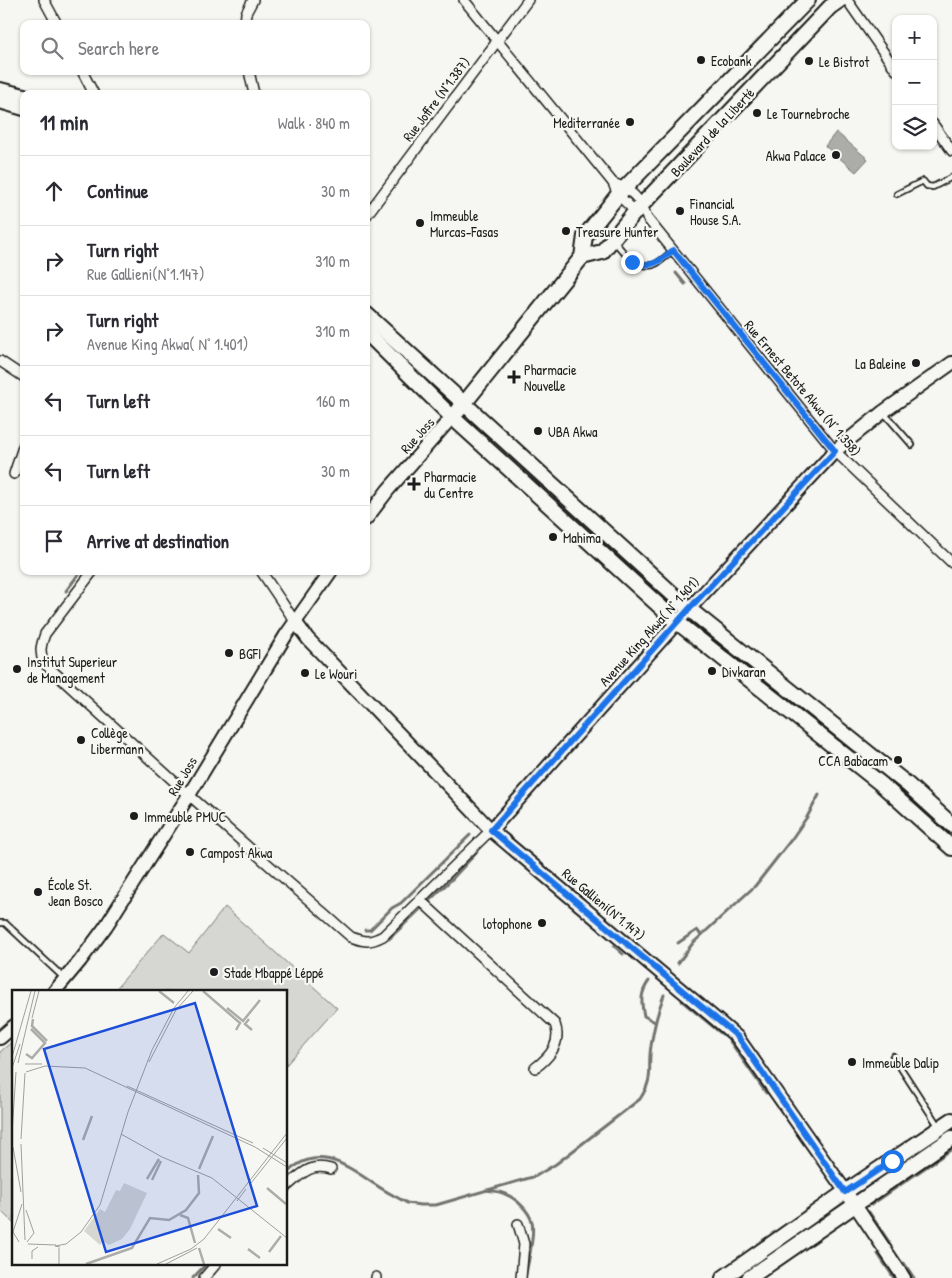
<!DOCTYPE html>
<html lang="en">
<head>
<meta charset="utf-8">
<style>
  body { margin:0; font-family:"Patrick Hand",sans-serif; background:#f2f2f3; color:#2b2b33 }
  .controls { position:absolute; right:15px; top:15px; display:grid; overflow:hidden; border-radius:10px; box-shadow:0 1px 4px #0004 }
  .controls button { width:45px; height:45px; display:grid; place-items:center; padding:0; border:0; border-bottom:1px solid #e1e1e2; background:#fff; color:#2b2b33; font:25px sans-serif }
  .stop { position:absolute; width:15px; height:15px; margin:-11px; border:4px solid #1a73e8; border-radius:50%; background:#fff }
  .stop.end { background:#1a73e8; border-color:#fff; box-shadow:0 1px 5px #0008 }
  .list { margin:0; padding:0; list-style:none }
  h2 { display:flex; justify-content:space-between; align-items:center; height:65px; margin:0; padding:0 20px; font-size:21px }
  h2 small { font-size:16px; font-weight:400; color:#7c7c81 }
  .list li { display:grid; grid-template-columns:32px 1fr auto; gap:15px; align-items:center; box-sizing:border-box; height:70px; padding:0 20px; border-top:1px solid #e1e1e2 }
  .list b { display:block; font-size:19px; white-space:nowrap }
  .list p { margin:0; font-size:16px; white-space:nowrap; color:#7c7c81 }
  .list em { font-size:16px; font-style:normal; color:#7c7c81 }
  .icon { flex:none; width:28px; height:28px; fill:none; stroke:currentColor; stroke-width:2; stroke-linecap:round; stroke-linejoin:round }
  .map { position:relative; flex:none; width:952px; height:1278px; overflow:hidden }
  .search { position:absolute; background:#fff; box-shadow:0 1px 4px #0004; left:20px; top:20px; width:350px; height:55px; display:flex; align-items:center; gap:12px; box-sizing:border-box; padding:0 18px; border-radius:10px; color:#7c7c81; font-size:19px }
  .panel { position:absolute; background:#fff; box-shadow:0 1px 4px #0004; left:20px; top:90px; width:350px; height:485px; border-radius:10px }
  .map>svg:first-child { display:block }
</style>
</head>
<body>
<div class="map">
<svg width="952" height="1278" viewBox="0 0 952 1278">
  <rect width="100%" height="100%" fill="#f6f6f2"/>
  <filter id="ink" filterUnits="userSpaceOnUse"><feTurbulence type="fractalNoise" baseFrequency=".02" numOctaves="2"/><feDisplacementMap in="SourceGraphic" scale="10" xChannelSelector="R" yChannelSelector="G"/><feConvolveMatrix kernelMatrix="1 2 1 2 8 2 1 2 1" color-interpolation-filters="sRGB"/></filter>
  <g filter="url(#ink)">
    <g fill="#d6d6d2" stroke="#797977">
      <path d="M225 907 337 1008 286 1065V992H113L164 933 189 953Z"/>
      <path d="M14 1040V1224L0 1210V1052Z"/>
    </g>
    <path fill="#acaca9" stroke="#727271" d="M836 132 868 159 856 172 825 146Z"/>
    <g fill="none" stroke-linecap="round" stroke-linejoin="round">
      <g stroke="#727271" stroke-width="3">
        <path d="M676 273 685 284"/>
        <path d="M66 591 81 571"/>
        <path d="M365 930H370L392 908 401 903 470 835"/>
        <path d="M389 939 452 879 477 852"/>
        <path d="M678 943 697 930 701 935"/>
        <path d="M614 946 623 954"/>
        <path d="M678 963 693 943 755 886 791 840 807 817 819 795"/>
        <path d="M649 981C640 993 641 1002 644 1016L655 1022"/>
        <path d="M682 1001 722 1034"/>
        <path d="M729 1040 766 1093"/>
        <path d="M286 1174C317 1142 347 1166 376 1185 386 1192 397 1197 407 1203L420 1205H436L536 1176 556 1164 640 1099C655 1076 647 1069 651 1046 654 1026 657 1013 664 995"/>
        <path d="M486 1190C492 1191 500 1191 505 1194 516 1198 529 1211 532 1222 535 1235 528 1264 525 1278"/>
        <path d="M871 1205 952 1149"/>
        <path d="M869 1212 889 1242"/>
        <path d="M878 1254 894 1278"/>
        <path d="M904 1263 914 1278"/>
        <path d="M193 1278 206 1264"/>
      </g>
      <g stroke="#1c1c1c" stroke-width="8">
        <g id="lane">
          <path d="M897 194 923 181 927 186 933 187 952 177"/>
          <path d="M614 241C624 253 635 269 653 265 660 263 668 255 673 250"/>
          <path d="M884 413 912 445"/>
          <path d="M0 923H5L64 978"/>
          <path d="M893 1056 939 1127"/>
        </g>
      </g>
      <g stroke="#1c1c1c" stroke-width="12">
        <g id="street">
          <path d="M44 0 57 24"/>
          <path d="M464 0 613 183 618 195 638 214"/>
          <path d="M847 0 896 70"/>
          <path d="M245 24 246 13 253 0"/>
          <path d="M82 71 94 94"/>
          <path d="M249 71 254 94"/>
          <path d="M933 124 952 151"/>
          <path d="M613 183C631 189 641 199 647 218L835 451 952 563"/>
          <path d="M366 216 528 0"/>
          <path d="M0 361 24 377"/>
          <path d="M14 474 24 444"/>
          <path d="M93 571 45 634C41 645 39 652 44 663L189 795 351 937C365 942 370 943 383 936L491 830"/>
          <path d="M261 571 296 623"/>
          <path d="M420 900 555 1024C562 1043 550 1057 535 1068"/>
          <path d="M286 1187C302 1174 309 1163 331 1169"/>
          <path d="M518 1224 524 1244 521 1278"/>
          <path d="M376 1277V1278"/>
          <path d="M204 1278 216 1264"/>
        </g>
      </g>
      <g stroke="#1c1c1c" stroke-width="16">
        <g id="secondary">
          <path d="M366 519 388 490 452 417"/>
          <path d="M296 623 308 639 491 830 737 1037 855 1205 904 1278"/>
          <path d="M491 830 689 609 835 451 883 412 952 363"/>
          <path d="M54 992 80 961 106 926 189 795 286 635 331 571"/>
          <path d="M0 1038 14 1026"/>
        </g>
      </g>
      <g stroke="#1c1c1c" stroke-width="18">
        <g id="primary">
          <path d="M0 90 24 96"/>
          <path d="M0 101 24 108"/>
          <path d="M582 257 602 252 635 212 830 7 840 0"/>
          <path d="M366 314 689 609 908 785 952 825"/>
          <path d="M366 332 452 417 677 622 881 784 952 848"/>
          <path d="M458 411 582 257 585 236 618 195 808 0"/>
          <path d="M723 1278 845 1192 952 1120"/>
          <path d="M749 1278 952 1138"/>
        </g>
      </g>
      <use href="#lane" stroke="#f6f6f2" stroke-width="4.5"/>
      <use href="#street" stroke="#f6f6f2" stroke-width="9"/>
      <use href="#secondary" stroke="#f6f6f2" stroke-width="12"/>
      <use href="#primary" stroke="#f6f6f2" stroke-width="14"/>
    </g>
  </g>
  <g fill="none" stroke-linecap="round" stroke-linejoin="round" filter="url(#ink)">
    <path stroke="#1a73e8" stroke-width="6" d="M632 262C654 268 657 263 673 250L835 451 689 609 491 830 738 1037 845 1192 892 1161"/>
  </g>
  <g fill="#1c1c1c" stroke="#f6f6f2" stroke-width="2">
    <circle cx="701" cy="60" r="5"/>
    <circle cx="809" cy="61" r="5"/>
    <circle cx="757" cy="113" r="5"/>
    <circle cx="630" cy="122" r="5"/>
    <circle cx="836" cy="155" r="5"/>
    <circle cx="680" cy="211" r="5"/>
    <circle cx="420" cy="223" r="5"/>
    <circle cx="566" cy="231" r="5"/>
    <circle cx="916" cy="363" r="5"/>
    <path d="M511.5 369.5h5v5h5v5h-5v5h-5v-5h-5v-5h5z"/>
    <circle cx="538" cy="431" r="5"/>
    <path d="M411.5 476.5h5v5h5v5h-5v5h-5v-5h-5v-5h5z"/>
    <circle cx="553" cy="537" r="5"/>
    <circle cx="229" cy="653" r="5"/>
    <circle cx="17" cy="669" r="5"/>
    <circle cx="712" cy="671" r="5"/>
    <circle cx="305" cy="673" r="5"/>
    <circle cx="81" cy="740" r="5"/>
    <circle cx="898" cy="760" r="5"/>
    <circle cx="134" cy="816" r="5"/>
    <circle cx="190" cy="852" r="5"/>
    <circle cx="38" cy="892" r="5"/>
    <circle cx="542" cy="923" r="5"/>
    <circle cx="214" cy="972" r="5"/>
    <circle cx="852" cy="1062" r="5"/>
  </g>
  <g text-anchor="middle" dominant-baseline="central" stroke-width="4.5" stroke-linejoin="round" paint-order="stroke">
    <g font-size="14" fill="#1c1c1c" stroke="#f6f6f2" text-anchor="start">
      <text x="711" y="60">Ecobank</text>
      <text x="819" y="61">Le Bistrot</text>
      <text x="767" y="113">Le Tournebroche</text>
      <text x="620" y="122" text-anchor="end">Mediterranée</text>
      <text x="826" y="155" text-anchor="end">Akwa Palace</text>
      <text x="690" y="203">Financial<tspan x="690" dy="16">House S.A.</tspan></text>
      <text x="430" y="215">Immeuble<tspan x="430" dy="16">Murcas-Fasas</tspan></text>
      <text x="576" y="231">Treasure Hunter</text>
      <text x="906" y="363" text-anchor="end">La Baleine</text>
      <text x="524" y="369">Pharmacie<tspan x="524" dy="16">Nouvelle</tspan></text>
      <text x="548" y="431">UBA Akwa</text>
      <text x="424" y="476">Pharmacie<tspan x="424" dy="16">du Centre</tspan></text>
      <text x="563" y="537">Mahima</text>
      <text x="239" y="653">BGFI</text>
      <text x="27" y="661">Institut Superieur<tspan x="27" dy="16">de Management</tspan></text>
      <text x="722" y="671">Divkaran</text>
      <text x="315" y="673">Le Wouri</text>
      <text x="91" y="732">Collège<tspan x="91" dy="16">Libermann</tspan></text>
      <text x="888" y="760" text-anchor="end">CCA Babacam</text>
      <text x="144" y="816">Immeuble PMUC</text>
      <text x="200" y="852">Campost Akwa</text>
      <text x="48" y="884">École St.<tspan x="48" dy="16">Jean Bosco</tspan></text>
      <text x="532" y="923" text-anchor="end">lotophone</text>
      <text x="224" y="972">Stade Mbappé Léppé</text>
      <text x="862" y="1062">Immeuble Dalip</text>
    </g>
    <g font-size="14" fill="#1c1c1c" stroke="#f6f6f2">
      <text transform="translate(436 99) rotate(-53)">Rue Joffre (N°1.387)</text>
      <text transform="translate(712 132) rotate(-47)">Boulevard de la Liberté</text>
      <text transform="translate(803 388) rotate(50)">Rue Ernest Betote Akwa (N° 1.358)</text>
      <text transform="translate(417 435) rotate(-48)">Rue Joss</text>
      <text transform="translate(649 631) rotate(-48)">Avenue King Akwa( N° 1.401)</text>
      <text transform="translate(182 776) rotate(-59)">Rue Joss</text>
      <text transform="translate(604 904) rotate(40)">Rue Gallieni(N°1.147)</text>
    </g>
  </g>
  <g transform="translate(12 990)">
    <rect width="275" height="275" fill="#f6f6f2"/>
    <path d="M112 193 135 203 118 239 110 249 97 255 91 251 88 255 72 241 88 219 93 222 104 200 108 201Z" fill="#d6d6d2"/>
    <path fill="none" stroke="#acaca9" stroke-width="2.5" d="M147 1 162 13M191 1 228 33 224 40M215 18 231 31 248 10M21 29 20 36 35 51M237 29 233 34 240 40M14 64 20 68 33 53 19 39M71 150 80 126M187 179 201 146M0 188V228M135 189 147 169M140 190 149 171M255 198 274 214M168 225 176 228 183 253M206 239 219 248M187 258 192 274M236 259 248 268M257 262 269 246M74 274 120 258 138 228 157 230 174 220 187 203 186 185"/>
    <path fill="none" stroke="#9f9f9c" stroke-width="1" d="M20 28 27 1M0 67 19 1M137 72 164 20 181 1M6 73 23 1M13 74H30M0 78 8 54M14 82 33 76 73 78 243 157 275 177M115 96 241 153M0 143 4 82M109 144 150 167 200 188 275 248M9 149 13 83M9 154 13 250M1 157 9 202M251 158 275 173M239 193 275 148M225 211 234 199M14 220 22 243 15 252M7 252 1 242 10 214M16 254 44 255M48 257 43 256 54 254 69 242 88 215 116 122 140 60 162 18 176 1M20 269V261L26 257M47 274V258M145 274 179 259 192 249 275 143M154 274 185 258"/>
    <path fill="#1d4ed8" fill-opacity="0.15" stroke="#1d4ed8" stroke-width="2.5" d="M183 13 245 216 94 262 32 59Z"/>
    <rect width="275" height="275" fill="none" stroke="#1c1c1c" stroke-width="2.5"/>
  </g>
</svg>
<div class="controls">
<button>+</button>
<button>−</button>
<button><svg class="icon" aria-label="layers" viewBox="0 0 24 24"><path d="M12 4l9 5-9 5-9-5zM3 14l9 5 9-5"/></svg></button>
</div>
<div class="stop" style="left:892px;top:1161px"></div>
<div class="stop end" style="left:632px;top:262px"></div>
<div class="search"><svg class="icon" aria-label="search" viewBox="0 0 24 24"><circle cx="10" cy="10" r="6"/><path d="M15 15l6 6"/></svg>Search here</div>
<section class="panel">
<h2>11 min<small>Walk · 840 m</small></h2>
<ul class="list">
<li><svg class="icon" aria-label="ahead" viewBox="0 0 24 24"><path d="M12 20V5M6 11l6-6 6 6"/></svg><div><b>Continue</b></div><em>30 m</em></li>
<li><svg class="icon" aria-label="right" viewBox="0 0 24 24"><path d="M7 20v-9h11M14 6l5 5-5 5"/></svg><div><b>Turn right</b><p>Rue Gallieni(N°1.147)</p></div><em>310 m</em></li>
<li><svg class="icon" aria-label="right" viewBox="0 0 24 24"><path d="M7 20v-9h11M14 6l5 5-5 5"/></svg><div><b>Turn right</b><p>Avenue King Akwa( N° 1.401)</p></div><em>310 m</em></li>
<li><svg class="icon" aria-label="left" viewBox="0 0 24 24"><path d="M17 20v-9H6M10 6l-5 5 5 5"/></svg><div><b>Turn left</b></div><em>160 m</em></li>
<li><svg class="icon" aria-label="left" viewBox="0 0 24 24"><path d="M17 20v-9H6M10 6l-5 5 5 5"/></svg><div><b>Turn left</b></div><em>30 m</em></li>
<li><svg class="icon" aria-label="arrive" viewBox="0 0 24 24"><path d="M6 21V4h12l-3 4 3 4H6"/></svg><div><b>Arrive at destination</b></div></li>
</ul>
</section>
</div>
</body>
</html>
